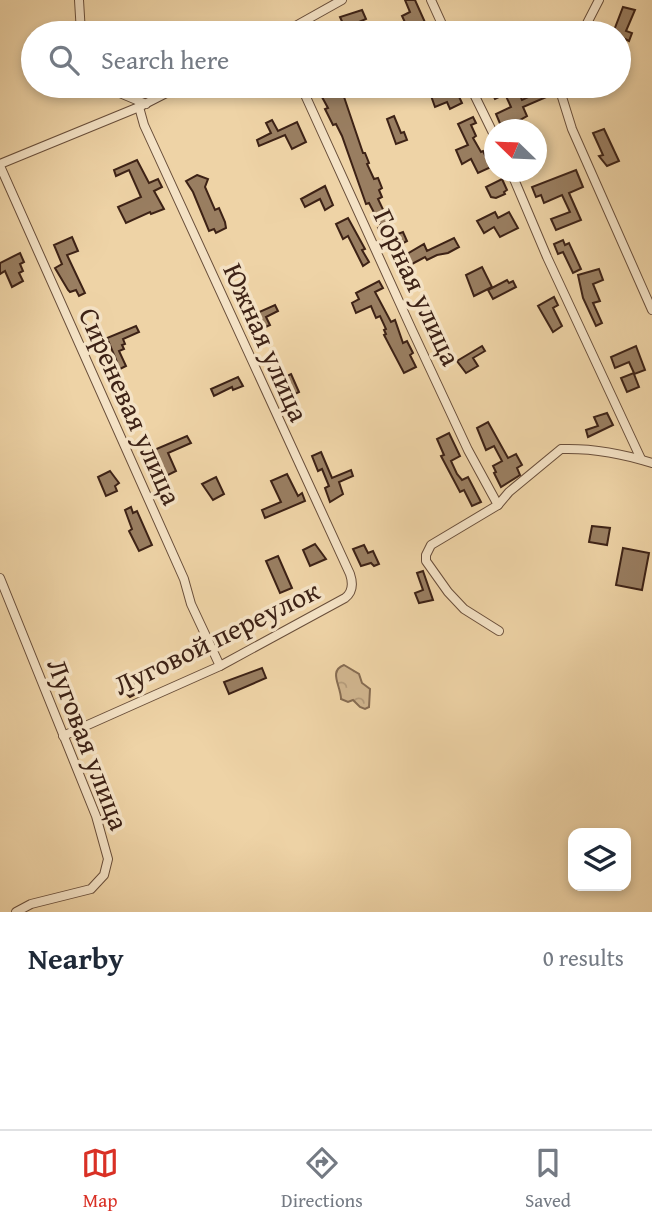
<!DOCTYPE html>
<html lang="en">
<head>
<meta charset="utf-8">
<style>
  body { margin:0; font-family:"Gentium Book Plus",serif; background:#f6f6f7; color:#1f2937 }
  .controls { position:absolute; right:21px; bottom:21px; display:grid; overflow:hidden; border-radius:14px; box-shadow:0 4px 10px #0003 }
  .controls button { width:63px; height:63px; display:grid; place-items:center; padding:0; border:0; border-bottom:2px solid #e0e1e3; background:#fff; color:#1f2937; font:35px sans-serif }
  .compass { position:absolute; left:484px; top:119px; width:63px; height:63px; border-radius:50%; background:#fff; box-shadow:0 4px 10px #0003; rotate:293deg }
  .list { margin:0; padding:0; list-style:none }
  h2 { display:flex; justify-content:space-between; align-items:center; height:91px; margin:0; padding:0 28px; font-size:30px }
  h2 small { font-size:23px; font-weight:400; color:#747a83 }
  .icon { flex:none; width:38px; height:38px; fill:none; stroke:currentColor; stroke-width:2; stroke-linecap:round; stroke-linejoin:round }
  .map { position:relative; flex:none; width:652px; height:912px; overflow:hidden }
  .search { position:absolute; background:#fff; box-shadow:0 4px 10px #0003; left:21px; right:21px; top:21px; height:77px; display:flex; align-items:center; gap:18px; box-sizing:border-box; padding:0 24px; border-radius:38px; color:#747a83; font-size:26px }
  .sheet { height:217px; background:#fff }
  nav { display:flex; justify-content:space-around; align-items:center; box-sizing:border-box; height:98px; border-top:2px solid #e0e1e3; background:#fff; font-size:19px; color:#747a83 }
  nav a { display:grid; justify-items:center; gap:4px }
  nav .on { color:#d93025 }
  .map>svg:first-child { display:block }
</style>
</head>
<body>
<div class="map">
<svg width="652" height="912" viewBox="0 0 652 912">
  <defs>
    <pattern id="forest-crowns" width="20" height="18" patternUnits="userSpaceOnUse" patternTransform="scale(1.75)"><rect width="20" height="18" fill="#d0b58e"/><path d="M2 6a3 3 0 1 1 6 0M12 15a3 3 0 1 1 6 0" fill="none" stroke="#b49b7a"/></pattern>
  </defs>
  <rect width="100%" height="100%" fill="#eed3a6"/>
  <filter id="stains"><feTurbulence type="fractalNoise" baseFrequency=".00286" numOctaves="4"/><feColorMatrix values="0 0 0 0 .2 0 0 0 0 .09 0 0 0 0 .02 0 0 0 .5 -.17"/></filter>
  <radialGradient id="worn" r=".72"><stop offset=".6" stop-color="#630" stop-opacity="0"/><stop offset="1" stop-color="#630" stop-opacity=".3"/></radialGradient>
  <path fill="url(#forest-crowns)" stroke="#866c52" stroke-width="2" d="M344 665 359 674 362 683 370 689 369 707 365 709 360 707 353 700 348 702 341 699C341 686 328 671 344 665Z"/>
  <g fill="#997e61" stroke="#3d2216" stroke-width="2">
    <path d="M405 0H415L428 29 410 33 402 16 410 12Z"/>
    <path d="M623 7 635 10 626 31 632 33 629 41 619 36V33H613Z"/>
    <path d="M362 10 366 19 345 28 340 17Z"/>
    <path d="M435 86H454L462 103 450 109 447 102 435 107 430 93 437 90Z"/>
    <path d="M494 86H516L522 100 535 94 534 90 544 86H547L551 95 523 107 527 116 513 124 515 130H508L506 124 501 126 496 114 511 107 505 94 495 99 492 93 497 91Z"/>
    <path d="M333 90 335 94 342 91 363 153H365L369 163 367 164 374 179 378 178 382 188 379 190 382 197 378 199 395 235 403 232 407 241 392 249 387 238 383 239 378 228 381 226 369 203 366 204 342 136 336 124 333 125 325 109 328 108 322 97Z"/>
    <path d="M394 116 401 133 404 132 407 140 396 144 387 119Z"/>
    <path d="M473 117 476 123 471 125 476 136 473 138 481 152 483 151 491 167 478 173 471 159 462 164 456 150 468 145 458 124Z"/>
    <path d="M272 120 278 131 297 122 306 142 292 149 285 135 259 146 257 140 271 133 266 123Z"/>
    <path d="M604 129 619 161 607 166 599 156 603 155 593 133Z"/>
    <path d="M137 160 149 183 158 179 162 187 154 191 164 209 151 214 150 212 126 223 118 207 141 197 129 170 116 176 114 170Z"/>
    <path d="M576 170 583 187 569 193 581 220 556 230 551 219 570 212 562 195 544 203 541 195 536 197 532 187Z"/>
    <path d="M197 175 208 179 205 187 215 210 219 208 225 222 226 228 216 233 214 229 209 231 193 192 186 181Z"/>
    <path d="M502 179 507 190 504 192 505 194 496 198 491 197 486 187Z"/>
    <path d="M325 186 333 205 325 210 320 199 305 207 301 199Z"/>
    <path d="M495 212 498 218 509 212 518 228 500 237 494 227 484 233 477 221Z"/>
    <path d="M348 218 365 249 362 250 369 262 363 266 348 236 343 239 336 224Z"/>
    <path d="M72 237 78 251 67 255 85 293 79 296 76 290 70 292 68 290 55 268 62 264 54 245Z"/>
    <path d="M454 238 459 247 448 253 437 255 427 260 425 257 412 264 410 259 398 266 395 261 424 244 427 251Z"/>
    <path d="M563 240 565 245 569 243 581 269 573 273 563 252 558 254 554 244Z"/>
    <path d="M20 253 24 262 20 264 23 271 19 273 23 281 12 287 5 271 0 274V263Z"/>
    <path d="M482 267 492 287 474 296 466 275Z"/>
    <path d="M599 269 603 280 593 284 600 301 593 303 602 323 596 326 583 298 578 275Z"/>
    <path d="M507 280 509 283 513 281 516 287 493 299 488 290Z"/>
    <path d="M379 281 383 288 375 292 391 322 395 320 403 343 407 341 413 353 410 355 416 367 404 373 384 335 386 334 384 330 386 329 380 316 376 318 371 306 356 313 352 303 359 299 356 293Z"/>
    <path d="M554 297 558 305 553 308 562 326 553 332 538 306Z"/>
    <path d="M275 305 278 311 266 317 270 325 255 332 248 317Z"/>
    <path d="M136 326 139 332 123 339 125 344 122 345 124 349 119 351 126 366 112 373 109 366 117 362 107 338Z"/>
    <path d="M482 346 485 351 473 358 478 366 466 373 457 361Z"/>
    <path d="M636 346 645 370 634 374 639 387 627 392 621 378 634 373 629 362 615 368 611 357Z"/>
    <path d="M291 374 299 392 287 398 279 380Z"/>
    <path d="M238 377 243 386 233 390 232 387 214 396 211 389Z"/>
    <path d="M607 413 613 425 588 437 586 430 598 426 594 417Z"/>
    <path d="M488 422 508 458 516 454 522 465 517 468 520 475 501 487 494 473 496 472 493 466 502 461 494 446 486 450 477 428Z"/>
    <path d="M449 433 460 456 451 461 457 474 462 480 468 477 481 502 472 506 464 490 460 492 441 456 444 455 437 439Z"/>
    <path d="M187 436 191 443 168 453 176 471 166 476 154 450Z"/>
    <path d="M321 452 332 478 351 470 353 476 339 482 343 494 330 502 325 488 329 486 322 469 318 471 312 456Z"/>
    <path d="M110 471 119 483 115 486 117 491 106 496 98 477Z"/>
    <path d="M287 474 298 496 302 493 305 501 265 518 262 510 281 502 271 481Z"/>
    <path d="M216 477 224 494 213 500 202 484Z"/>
    <path d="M131 507 133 513 137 511 152 545 139 551 129 531 132 529 125 510Z"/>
    <path d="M592 526 610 528 607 545 589 542Z"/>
    <path d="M315 544 326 559 310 566 303 550Z"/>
    <path d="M364 545 368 553 373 551 379 564 374 566 371 563 361 566 353 549Z"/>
    <path d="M623 548 649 553 642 590 616 585Z"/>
    <path d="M278 556 292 588 280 593 266 561Z"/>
    <path d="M423 571 433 600 419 603 415 593 423 590 417 573Z"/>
    <path d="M262 668 266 678 229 694 224 682Z"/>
    <path d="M143 669 145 677 133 681 136 694 130 697 126 693 124 694 117 682Z"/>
  </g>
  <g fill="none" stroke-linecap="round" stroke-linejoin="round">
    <g stroke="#694e3a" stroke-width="10">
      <g id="street">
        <path d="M79 0 81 33"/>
        <path d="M431 0 446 33"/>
        <path d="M283 33 342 0"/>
        <path d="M582 33 599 0"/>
        <path d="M103 86 146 104"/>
        <path d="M301 86 412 330 468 450 498 505"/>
        <path d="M470 86 494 135"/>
        <path d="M563 86 562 97 572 129 652 310"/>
        <path d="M0 164 139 107 180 86"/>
        <path d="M0 166 184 579 191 604 220 666"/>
        <path d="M511 172 547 257 641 459"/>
        <path d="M0 578 96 816 108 859 104 875 91 889 31 904 16 912"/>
        <path d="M499 631 464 609 448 592 426 561V555L431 545 498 505 509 492 561 449C591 448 624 454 652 463"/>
        <path d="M63 736 220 666 345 598C353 592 353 583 350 574L144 125 139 107"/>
      </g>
    </g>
    <use href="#street" stroke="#f4e2c5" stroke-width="8"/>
  </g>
  <g text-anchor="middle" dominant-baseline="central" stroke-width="7" stroke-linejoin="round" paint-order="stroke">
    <g font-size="28" fill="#3d2216" stroke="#f4e2c5">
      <text transform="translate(418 287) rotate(65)">Горная улица</text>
      <text transform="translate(267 342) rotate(66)">Южная улица</text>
      <text transform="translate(131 406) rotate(66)">Сиреневая улица</text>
      <text transform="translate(216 637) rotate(-26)">Луговой переулок</text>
      <text transform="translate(89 744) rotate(69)">Луговая улица</text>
    </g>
  </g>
  <rect width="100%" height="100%" filter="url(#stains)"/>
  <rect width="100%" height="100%" fill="url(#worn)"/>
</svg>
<div class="controls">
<button><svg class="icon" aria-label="layers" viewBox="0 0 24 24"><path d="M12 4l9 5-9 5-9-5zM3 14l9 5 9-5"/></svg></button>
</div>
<svg class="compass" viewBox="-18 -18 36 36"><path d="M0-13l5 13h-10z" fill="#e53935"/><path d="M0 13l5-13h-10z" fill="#747a83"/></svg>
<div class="search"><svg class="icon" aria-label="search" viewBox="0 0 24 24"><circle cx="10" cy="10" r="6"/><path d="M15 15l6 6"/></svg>Search here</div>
</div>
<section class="sheet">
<h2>Nearby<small>0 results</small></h2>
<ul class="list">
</ul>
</section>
<nav>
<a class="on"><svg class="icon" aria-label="map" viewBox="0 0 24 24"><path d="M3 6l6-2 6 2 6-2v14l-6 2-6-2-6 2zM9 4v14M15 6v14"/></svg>Map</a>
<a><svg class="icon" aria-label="directions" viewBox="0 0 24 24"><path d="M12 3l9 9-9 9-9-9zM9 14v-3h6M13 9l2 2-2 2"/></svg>Directions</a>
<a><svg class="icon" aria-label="saved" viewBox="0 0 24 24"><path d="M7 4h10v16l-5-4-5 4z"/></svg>Saved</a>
</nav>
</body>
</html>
